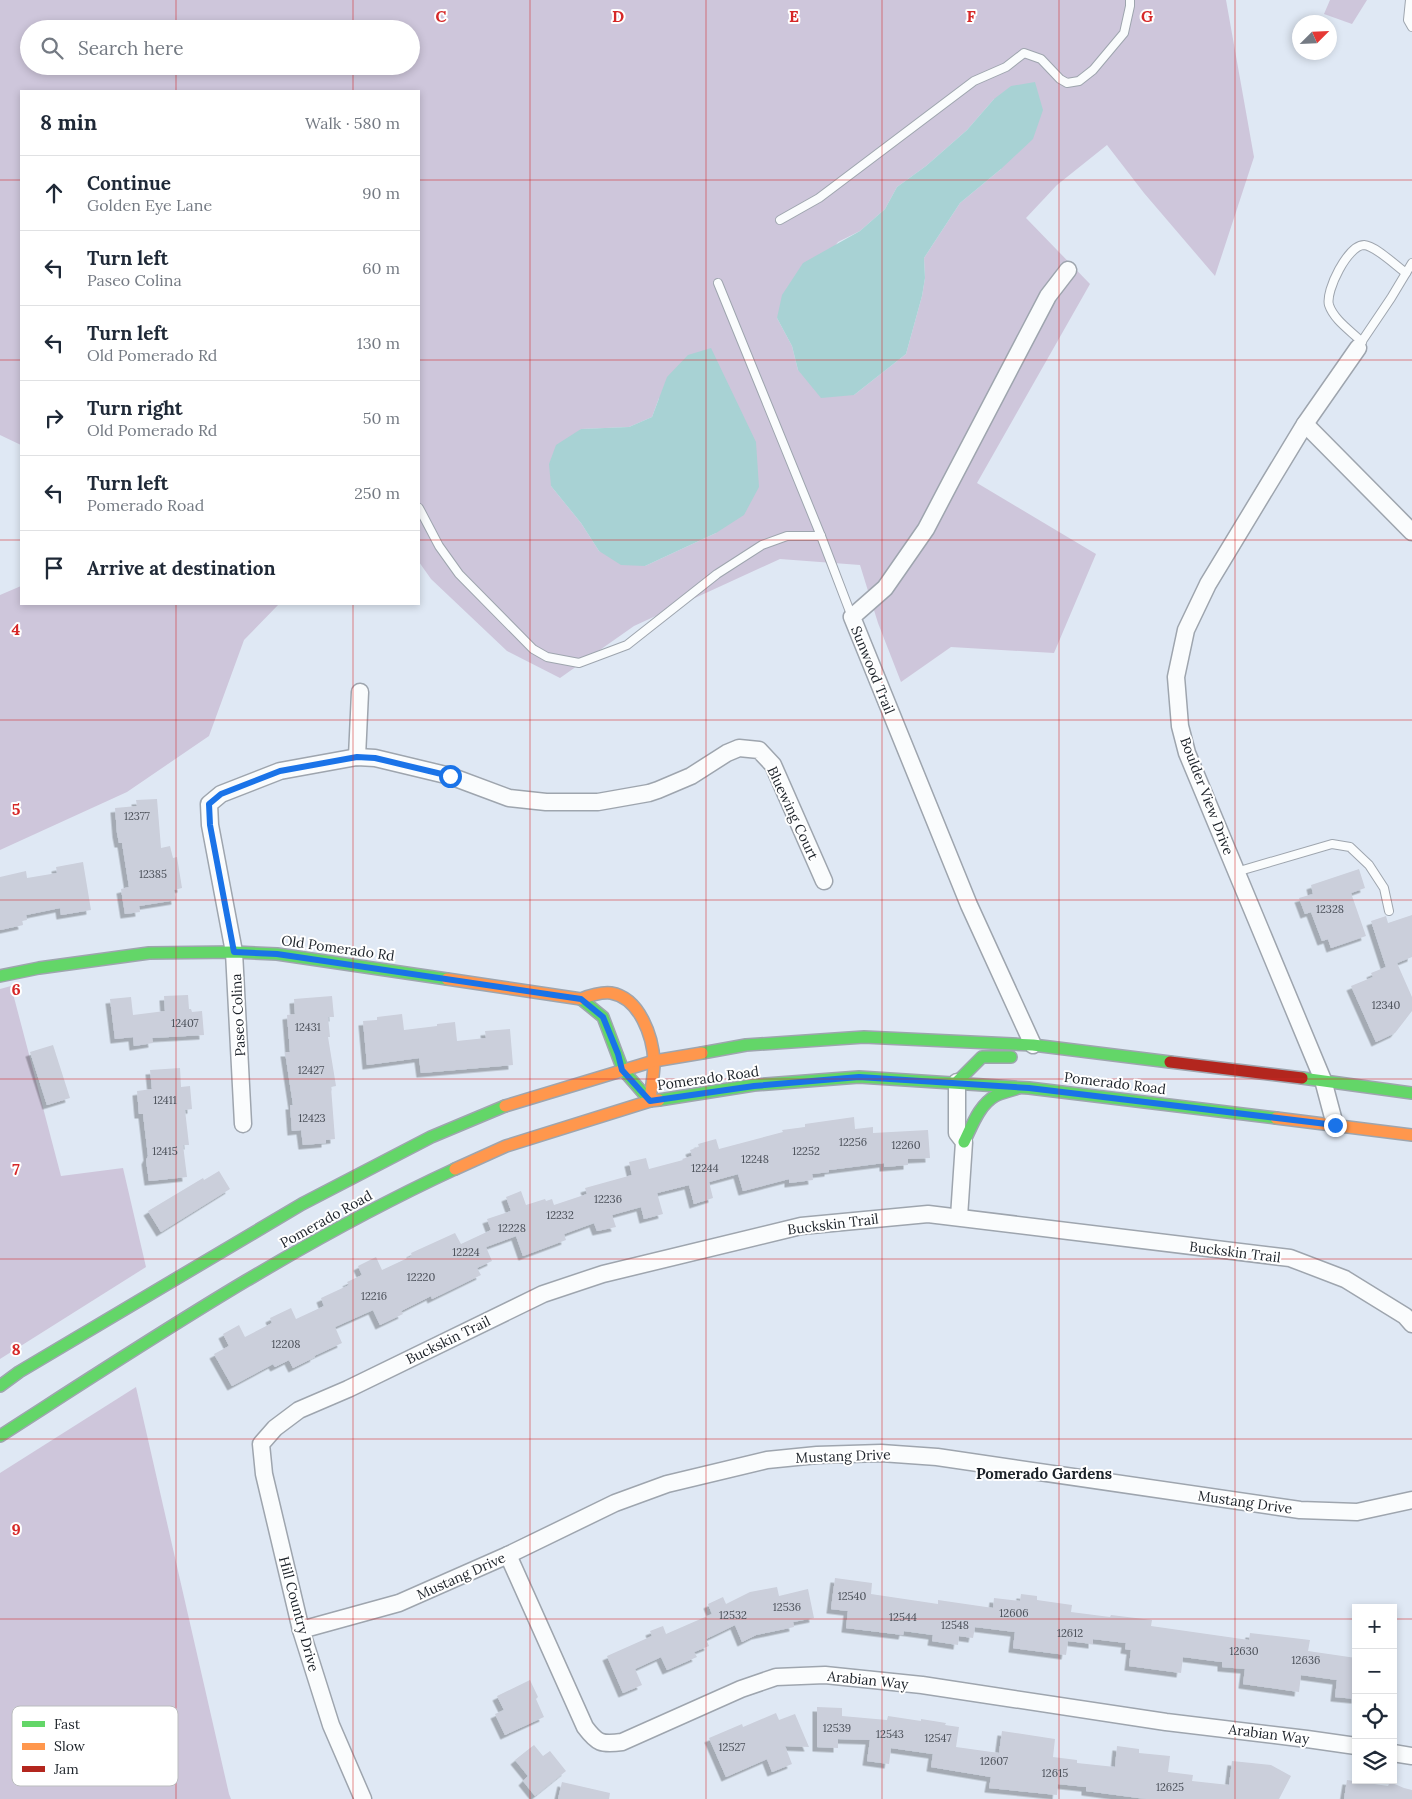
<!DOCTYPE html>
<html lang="en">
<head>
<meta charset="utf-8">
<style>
  body { margin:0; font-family:Lora,serif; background:#f6f6f7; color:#1f2937 }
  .controls { position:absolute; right:15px; bottom:15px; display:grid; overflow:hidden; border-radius:0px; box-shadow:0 2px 8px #0003 }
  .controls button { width:45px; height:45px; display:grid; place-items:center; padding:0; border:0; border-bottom:1px solid #e0e1e3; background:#fff; color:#1f2937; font:25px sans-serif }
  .compass { position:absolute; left:1292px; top:15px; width:45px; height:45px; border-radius:50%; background:#fff; box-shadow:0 2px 8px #0003; rotate:66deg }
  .stop { position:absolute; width:15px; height:15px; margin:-11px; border:4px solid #1a73e8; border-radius:50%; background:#fff }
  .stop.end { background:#1a73e8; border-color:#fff; box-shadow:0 1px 5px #0008 }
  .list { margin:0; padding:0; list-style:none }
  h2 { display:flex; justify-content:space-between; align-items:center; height:65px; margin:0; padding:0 20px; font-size:21px }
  h2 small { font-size:16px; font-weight:400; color:#747a83 }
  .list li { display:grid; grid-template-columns:32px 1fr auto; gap:15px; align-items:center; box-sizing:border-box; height:75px; padding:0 20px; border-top:1px solid #e0e1e3 }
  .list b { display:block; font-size:19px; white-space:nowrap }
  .list p { margin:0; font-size:16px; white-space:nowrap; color:#747a83 }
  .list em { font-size:16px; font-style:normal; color:#747a83 }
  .icon { flex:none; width:28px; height:28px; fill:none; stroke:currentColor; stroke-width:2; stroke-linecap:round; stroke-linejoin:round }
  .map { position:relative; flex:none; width:1412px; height:1799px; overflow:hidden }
  .search { position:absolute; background:#fff; box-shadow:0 2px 8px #0003; left:20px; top:20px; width:400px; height:55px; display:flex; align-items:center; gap:12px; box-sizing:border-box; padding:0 18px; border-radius:28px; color:#747a83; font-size:19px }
  .panel { position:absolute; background:#fff; box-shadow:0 2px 8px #0003; left:20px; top:90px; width:400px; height:515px; border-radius:0px }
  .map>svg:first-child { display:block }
</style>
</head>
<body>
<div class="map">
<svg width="1412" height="1799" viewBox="0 0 1412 1799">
  <defs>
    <filter id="shadow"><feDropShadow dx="-4.5" dy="4.5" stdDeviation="0" flood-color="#0004"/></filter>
  </defs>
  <rect width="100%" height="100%" fill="#dfe8f4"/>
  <g fill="#cec6db" fill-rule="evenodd">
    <path d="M0 0H1226L1254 157 1215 276 1144 193 1107 145 1057 185 1026 218 1090 284 977 483 1096 554 1054 653 951 647 901 682 878 623 860 565 780 559 634 626 560 678 507 651 431 579 419 562V91H21V445L0 435ZM29 29H411V66H29ZM994 99 1001 169 960 203 924 258 925 278 922 296 906 354 854 395 798 370 792 346 777 318 838 242 860 231 885 209 897 187 926 166 967 130ZM659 398 716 533 645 566 599 551 581 523 551 486 581 429 629 427 652 417Z"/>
    <path d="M1330 0H1367L1352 24 1324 14Z"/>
    <path d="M21 586V604H279L244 640 209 736 127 792 0 850V595Z"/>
    <path d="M11 986 61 1176 123 1168 146 1267 0 1359V989Z"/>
    <path d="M136 1387 229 1794 231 1799H0V1473Z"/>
  </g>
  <g fill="#a8d2d4">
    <path d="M1035 82 1043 110 1033 139 1001 169 960 203 924 258 925 278 922 296 906 354 854 395 821 398 798 370 792 346 777 318 782 295 803 263 860 231 885 209 897 187 926 166 967 130 994 99 1011 86Z"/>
    <path d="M711 348 756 442 759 487 744 515 716 533 645 566 621 565 599 551 581 523 551 486 549 464 556 445 581 429 629 427 652 417 667 377 688 355Z"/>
  </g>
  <g fill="#cbcfdb" filter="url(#shadow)">
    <path d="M157 799 161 848 170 846 173 858 177 857 182 888 174 890 176 900 139 906 140 912 125 914 121 889 129 887 122 843H119L117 833 115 808 137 806 136 800Z"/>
    <path d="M83 862 91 910 61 915 60 908 26 915 27 920 22 921 23 925 0 930V877L26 871 27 878 57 873 56 867Z"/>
    <path d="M1359 869 1365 888 1351 893 1366 936 1331 948 1328 939 1322 941 1311 912 1305 914 1299 898 1313 894 1311 885Z"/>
    <path d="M1412 915V957L1397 963 1412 997V1011L1395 1033 1376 1042 1351 986 1373 977 1371 973 1386 967 1371 921 1386 916 1388 923Z"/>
    <path d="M188 995 189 1009H191L192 1012 202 1011 204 1035 152 1038 153 1043 134 1046 133 1037 115 1039 110 999 131 997 133 1015 165 1011 164 996Z"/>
    <path d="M332 996 334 1017H328L330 1037H328L336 1086 331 1087 335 1139 326 1140V1143L303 1145 301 1130 292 1131 290 1105H293L285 1052H290L287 1015 295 1014 294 999Z"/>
    <path d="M402 1014 404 1030 437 1026V1024L455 1022 457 1041 486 1038 485 1031 510 1029 513 1065 421 1073 419 1058 367 1065 363 1021 377 1020V1017Z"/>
    <path d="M53 1045 70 1098 47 1105 30 1052Z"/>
    <path d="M180 1068 181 1087 190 1086 192 1109 185 1110 189 1145H183L187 1177 149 1181 146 1160 148 1156 143 1114H139L137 1091 152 1089 150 1070Z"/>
    <path d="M854 1117 855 1129 873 1127V1133L928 1130 930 1158 908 1159V1165L884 1167V1163L829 1170V1172L812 1174 813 1180 789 1183V1179L743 1191 738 1174 709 1182 713 1198 694 1204 689 1185 657 1193 663 1214 644 1219 641 1207 612 1215 616 1227 597 1231 594 1223 564 1234 566 1240 523 1256 516 1236 486 1247 492 1261 477 1268 481 1275 432 1299 431 1296 401 1311 403 1314 380 1325 373 1310 335 1327 342 1343 314 1356 315 1357 293 1368 289 1360 275 1367 273 1364 232 1386 214 1354 229 1346 223 1334 239 1325 245 1337 272 1323 270 1318 291 1308 296 1319 324 1306 321 1298 349 1285 347 1282 362 1275 358 1266 376 1257 382 1270 412 1256 411 1253 455 1233 461 1244 491 1230 487 1219 511 1211 506 1197 521 1191 526 1205 545 1199 546 1201 552 1199 554 1205 587 1194 585 1188 632 1175 629 1162 646 1158 649 1169 683 1160 682 1159 692 1156 690 1150 699 1147 698 1144 716 1139 719 1149 783 1132 782 1130 805 1127V1124Z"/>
    <path d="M219 1171 230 1189 161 1232 148 1211 203 1178 204 1180Z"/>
    <path d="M835 1578 872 1583 871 1594 938 1604V1600L993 1608 994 1598 1020 1601 1021 1594 1037 1596V1600L1072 1605 1071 1612 1110 1617 1111 1615 1152 1620 1151 1626 1249 1640 1250 1633 1310 1640 1308 1651 1356 1658V1699L1335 1697 1337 1680 1301 1675 1299 1692 1243 1684 1245 1669 1222 1667V1662L1183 1657 1181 1673 1129 1666 1131 1650 1125 1649 1126 1643 1093 1639V1644L1068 1641 1066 1655 1013 1648 1015 1632 975 1627 973 1638 959 1636 958 1645 932 1641 933 1635 904 1631 903 1635 846 1628 848 1611 831 1609Z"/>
    <path d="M777 1587 779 1596 808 1589 814 1618 793 1622 794 1627 756 1635 742 1642 735 1625 706 1639 709 1646 694 1652 697 1657 667 1670 661 1657 635 1669 642 1685 623 1693 607 1656 652 1636 650 1631 663 1626 666 1634 712 1614 708 1604 723 1597 726 1604 750 1592Z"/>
    <path d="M530 1680 538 1697 536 1699 544 1717 505 1735 495 1714 504 1710 497 1696Z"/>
    <path d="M817 1707 842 1708V1716L887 1720 888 1716 921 1721V1719L946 1723 945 1725 959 1727 956 1747 999 1753 1002 1731 1055 1739 1053 1757 1077 1760V1763L1115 1767 1117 1746 1139 1749V1753L1170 1756 1168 1772 1193 1775 1192 1781 1229 1785 1232 1761 1271 1765 1291 1776 1279 1799H1146L1086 1791V1787L1058 1784 1057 1795 989 1788 991 1777 931 1767 933 1754 891 1748 889 1764 867 1761 870 1740 838 1739V1748L817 1747Z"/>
    <path d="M776 1713 779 1720 795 1714 809 1747 785 1746 792 1764 772 1772 767 1759 726 1777 709 1738 742 1724 743 1727Z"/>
    <path d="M534 1745 543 1756 550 1751 566 1771 535 1796 523 1781 528 1776 515 1760Z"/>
    <path d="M1347 1780 1388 1786 1390 1782 1404 1788 1412 1790V1799H1344Z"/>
    <path d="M562 1782 610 1793 609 1799H558Z"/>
  </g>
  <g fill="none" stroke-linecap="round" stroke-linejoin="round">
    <g stroke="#9ea5ae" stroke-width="10">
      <g id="lane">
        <path d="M1410 0 1408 20 1412 27"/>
        <path d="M780 220 819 198 974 81 1006 67 1024 53 1041 59 1060 79 1067 83 1079 81 1093 70 1124 33 1130 6V0"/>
        <path d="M718 283 821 536 852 617"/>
        <path d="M1362 342C1351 331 1334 320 1329 305 1325 291 1348 245 1364 245 1376 246 1396 266 1406 273"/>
        <path d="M1360 344 1391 298 1412 263"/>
        <path d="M419 508 439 546 459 574 533 649 547 657 579 663 627 645 717 574 762 545 787 536H821"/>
        <path d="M1236 872 1332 844 1350 847 1369 865 1384 888 1389 911"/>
      </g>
    </g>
    <g stroke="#9ea5ae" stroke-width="19">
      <g id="street">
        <path d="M1305 424 1412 532"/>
        <path d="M357 757 360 692"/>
        <path d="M1033 1045 969 905 852 617 885 588 926 529 1048 296 1068 270"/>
        <path d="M957 1082V1133L964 1142 959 1217"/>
        <path d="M243 1124 234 952 210 825 209 804 221 794 280 771 357 757 375 758 450 776 509 798 546 802H598L649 793 658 790 691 776 727 753 739 748 759 750 773 765 824 881"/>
        <path d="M1335 1125 1323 1080 1187 753 1180 726 1176 677 1186 630 1208 584 1305 424 1358 348"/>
        <path d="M508 1555 585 1727C597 1743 601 1745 622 1742L741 1689 776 1677 825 1675 922 1685 1166 1722 1307 1739 1356 1746"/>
        <path d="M301 1630 399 1603 508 1555 615 1503 667 1484 767 1460 817 1455 881 1453 937 1457 1300 1510 1357 1512 1412 1500"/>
        <path d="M1393 1753 1412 1756"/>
        <path d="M363 1799 331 1725 301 1630 264 1474 261 1444 275 1428 299 1410 348 1389 543 1294 603 1274 801 1226 928 1214 1290 1258 1345 1279 1405 1316 1412 1324"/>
      </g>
    </g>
    <g stroke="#9ea5ae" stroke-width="14">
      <g id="fast">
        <path d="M0 976 39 968 149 953 234 952 277 954 447 979"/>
        <path d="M581 999 603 1017 623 1070 650 1101"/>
        <path d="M702 1053 746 1045 864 1037 1033 1045 1170 1062"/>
        <path d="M1302 1078 1412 1093"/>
        <path d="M957 1082 982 1057H1011"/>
        <path d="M659 1100 754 1085 859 1077 1029 1088 1276 1118"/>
        <path d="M964 1142C972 1126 979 1105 995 1096 1002 1092 1011 1091 1018 1088"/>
        <path d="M0 1386 19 1372 302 1204 431 1137 505 1106"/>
        <path d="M0 1436C148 1341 295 1243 455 1169"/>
      </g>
    </g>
    <g stroke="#9ea5ae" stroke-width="14">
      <g id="slow">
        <path d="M447 979 581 999C591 995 601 992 611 993 640 998 653 1037 654 1062 654 1075 651 1088 650 1101"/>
        <path d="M505 1106 654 1061 702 1053"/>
        <path d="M1276 1118 1412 1135"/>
        <path d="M455 1169 506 1146 650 1101 659 1100"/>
      </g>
    </g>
    <g stroke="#9ea5ae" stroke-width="14">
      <path id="jam" d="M1170 1062 1302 1078"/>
    </g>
    <use href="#lane" stroke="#fafcfd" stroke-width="8"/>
    <use href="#street" stroke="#fafcfd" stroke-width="16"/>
    <use href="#fast" stroke="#63d668" stroke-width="11"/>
    <use href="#slow" stroke="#ff974d" stroke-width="11"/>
    <use href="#jam" stroke="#b3261e" stroke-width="11"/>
  </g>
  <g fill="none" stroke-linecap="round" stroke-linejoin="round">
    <path stroke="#1a73e8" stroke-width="6" d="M450 776 375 758 357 757 280 771 221 794 209 804 210 825 234 952 277 954 581 999 603 1017 618 1054 622 1070 650 1101 754 1086 859 1077 1029 1088 1335 1125"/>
  </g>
  <path fill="none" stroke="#d62828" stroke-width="1" stroke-opacity="0.55" d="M176 0V29M353 0V29M530 0V1799M706 0V1799M882 0V1799M1059 0V1799M1235 0V1799M176 66V91M353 66V91M0 180H21M419 180H1412M0 360H21M419 360H1412M0 540H21M419 540H1412M176 604V1799M353 604V1799M0 720H1412M0 900H1412M0 1079H1412M0 1259H1412M0 1439H1412M0 1619H1356M1393 1619H1412"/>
  <g text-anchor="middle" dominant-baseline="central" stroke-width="4" stroke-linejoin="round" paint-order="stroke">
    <g font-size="11" fill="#4c515a">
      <text x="137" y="816">12377</text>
      <text x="153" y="874">12385</text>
      <text x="1330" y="909">12328</text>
      <text x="1386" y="1005">12340</text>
      <text x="185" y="1023">12407</text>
      <text x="308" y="1027">12431</text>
      <text x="311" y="1070">12427</text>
      <text x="165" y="1100">12411</text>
      <text x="312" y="1118">12423</text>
      <text x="853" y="1142">12256</text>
      <text x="906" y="1145">12260</text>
      <text x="165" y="1151">12415</text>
      <text x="806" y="1151">12252</text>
      <text x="755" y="1159">12248</text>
      <text x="705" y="1168">12244</text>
      <text x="608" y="1199">12236</text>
      <text x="560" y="1215">12232</text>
      <text x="512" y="1228">12228</text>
      <text x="466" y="1252">12224</text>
      <text x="421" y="1277">12220</text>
      <text x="374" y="1296">12216</text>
      <text x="286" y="1344">12208</text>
      <text x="852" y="1596">12540</text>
      <text x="787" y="1607">12536</text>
      <text x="1014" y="1613">12606</text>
      <text x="733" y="1615">12532</text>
      <text x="903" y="1617">12544</text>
      <text x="955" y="1625">12548</text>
      <text x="1070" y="1633">12612</text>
      <text x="1244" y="1651">12630</text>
      <text x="1306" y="1660">12636</text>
      <text x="837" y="1728">12539</text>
      <text x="890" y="1734">12543</text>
      <text x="938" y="1738">12547</text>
      <text x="732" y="1747">12527</text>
      <text x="994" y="1761">12607</text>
      <text x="1055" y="1773">12615</text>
      <text x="1170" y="1787">12625</text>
    </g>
    <g font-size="14" fill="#1c2229" stroke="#fff">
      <text transform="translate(873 670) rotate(68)">Sunwood Trail</text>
      <text transform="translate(1207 796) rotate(69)">Boulder View Drive</text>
      <text transform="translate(793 813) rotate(65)">Bluewing Court</text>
      <text transform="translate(338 948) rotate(8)">Old Pomerado Rd</text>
      <text transform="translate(238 1015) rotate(-93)">Paseo Colina</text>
      <text transform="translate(708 1078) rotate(-8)">Pomerado Road</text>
      <text transform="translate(1115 1083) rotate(7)">Pomerado Road</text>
      <text transform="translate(326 1219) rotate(-29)">Pomerado Road</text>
      <text transform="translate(833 1224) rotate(-7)">Buckskin Trail</text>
      <text transform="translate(1235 1252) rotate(7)">Buckskin Trail</text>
      <text transform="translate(448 1340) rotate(-26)">Buckskin Trail</text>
      <text transform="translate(843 1456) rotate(-2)">Mustang Drive</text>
      <text transform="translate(1245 1502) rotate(8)">Mustang Drive</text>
      <text transform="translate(461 1576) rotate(-24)">Mustang Drive</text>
      <text transform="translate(299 1614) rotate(75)">Hill Country Drive</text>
      <text transform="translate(868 1680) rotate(6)">Arabian Way</text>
      <text transform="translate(1269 1734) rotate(7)">Arabian Way</text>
    </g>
    <g font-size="15" font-weight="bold" fill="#1c2229" stroke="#fff">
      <text x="1044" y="1473">Pomerado Gardens</text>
    </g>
  </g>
  <rect x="12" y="1706" width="166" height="80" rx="8" fill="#fff" stroke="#bbbdbf" stroke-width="1"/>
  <rect x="22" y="1721" width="23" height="6" fill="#63d668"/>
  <rect x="22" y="1743" width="23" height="7" fill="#ff974d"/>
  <rect x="22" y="1766" width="23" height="6" fill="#b3261e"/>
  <g font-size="14" fill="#1c2229">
    <text x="54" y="1729">Fast</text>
    <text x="54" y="1751">Slow</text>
    <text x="54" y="1774">Jam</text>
  </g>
  <g font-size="16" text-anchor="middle" font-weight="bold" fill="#d62828" stroke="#fff" stroke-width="4" stroke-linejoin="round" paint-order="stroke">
    <text x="441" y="22">C</text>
    <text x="618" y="22">D</text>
    <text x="794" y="22">E</text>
    <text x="971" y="22">F</text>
    <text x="1147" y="22">G</text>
    <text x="16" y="635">4</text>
    <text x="16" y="815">5</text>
    <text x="16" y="995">6</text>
    <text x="16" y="1175">7</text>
    <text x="16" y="1355">8</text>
    <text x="16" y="1535">9</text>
  </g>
</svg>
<div class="controls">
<button>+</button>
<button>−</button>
<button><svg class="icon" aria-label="locate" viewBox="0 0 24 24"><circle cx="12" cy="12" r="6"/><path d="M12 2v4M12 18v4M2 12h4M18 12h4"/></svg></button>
<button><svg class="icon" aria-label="layers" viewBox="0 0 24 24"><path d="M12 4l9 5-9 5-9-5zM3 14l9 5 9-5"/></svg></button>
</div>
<svg class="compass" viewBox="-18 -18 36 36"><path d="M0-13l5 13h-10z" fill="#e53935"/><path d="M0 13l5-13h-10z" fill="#747a83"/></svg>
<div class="stop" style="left:450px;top:776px"></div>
<div class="stop end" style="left:1335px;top:1125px"></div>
<div class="search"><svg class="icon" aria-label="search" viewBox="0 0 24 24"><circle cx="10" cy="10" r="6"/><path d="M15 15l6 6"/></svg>Search here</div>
<section class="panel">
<h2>8 min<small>Walk · 580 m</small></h2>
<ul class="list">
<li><svg class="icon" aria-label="ahead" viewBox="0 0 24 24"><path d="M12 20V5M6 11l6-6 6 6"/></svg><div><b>Continue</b><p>Golden Eye Lane</p></div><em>90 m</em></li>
<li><svg class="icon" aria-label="left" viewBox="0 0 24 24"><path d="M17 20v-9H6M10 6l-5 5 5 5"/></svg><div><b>Turn left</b><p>Paseo Colina</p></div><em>60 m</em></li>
<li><svg class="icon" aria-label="left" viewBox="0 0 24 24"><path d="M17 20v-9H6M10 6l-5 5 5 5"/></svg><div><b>Turn left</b><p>Old Pomerado Rd</p></div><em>130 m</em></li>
<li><svg class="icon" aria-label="right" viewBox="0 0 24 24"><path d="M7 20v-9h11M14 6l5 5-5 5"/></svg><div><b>Turn right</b><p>Old Pomerado Rd</p></div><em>50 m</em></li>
<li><svg class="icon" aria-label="left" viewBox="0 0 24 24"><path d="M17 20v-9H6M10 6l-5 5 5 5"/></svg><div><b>Turn left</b><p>Pomerado Road</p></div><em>250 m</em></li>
<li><svg class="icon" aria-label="arrive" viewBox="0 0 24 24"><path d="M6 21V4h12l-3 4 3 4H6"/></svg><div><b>Arrive at destination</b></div></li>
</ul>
</section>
</div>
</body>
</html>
